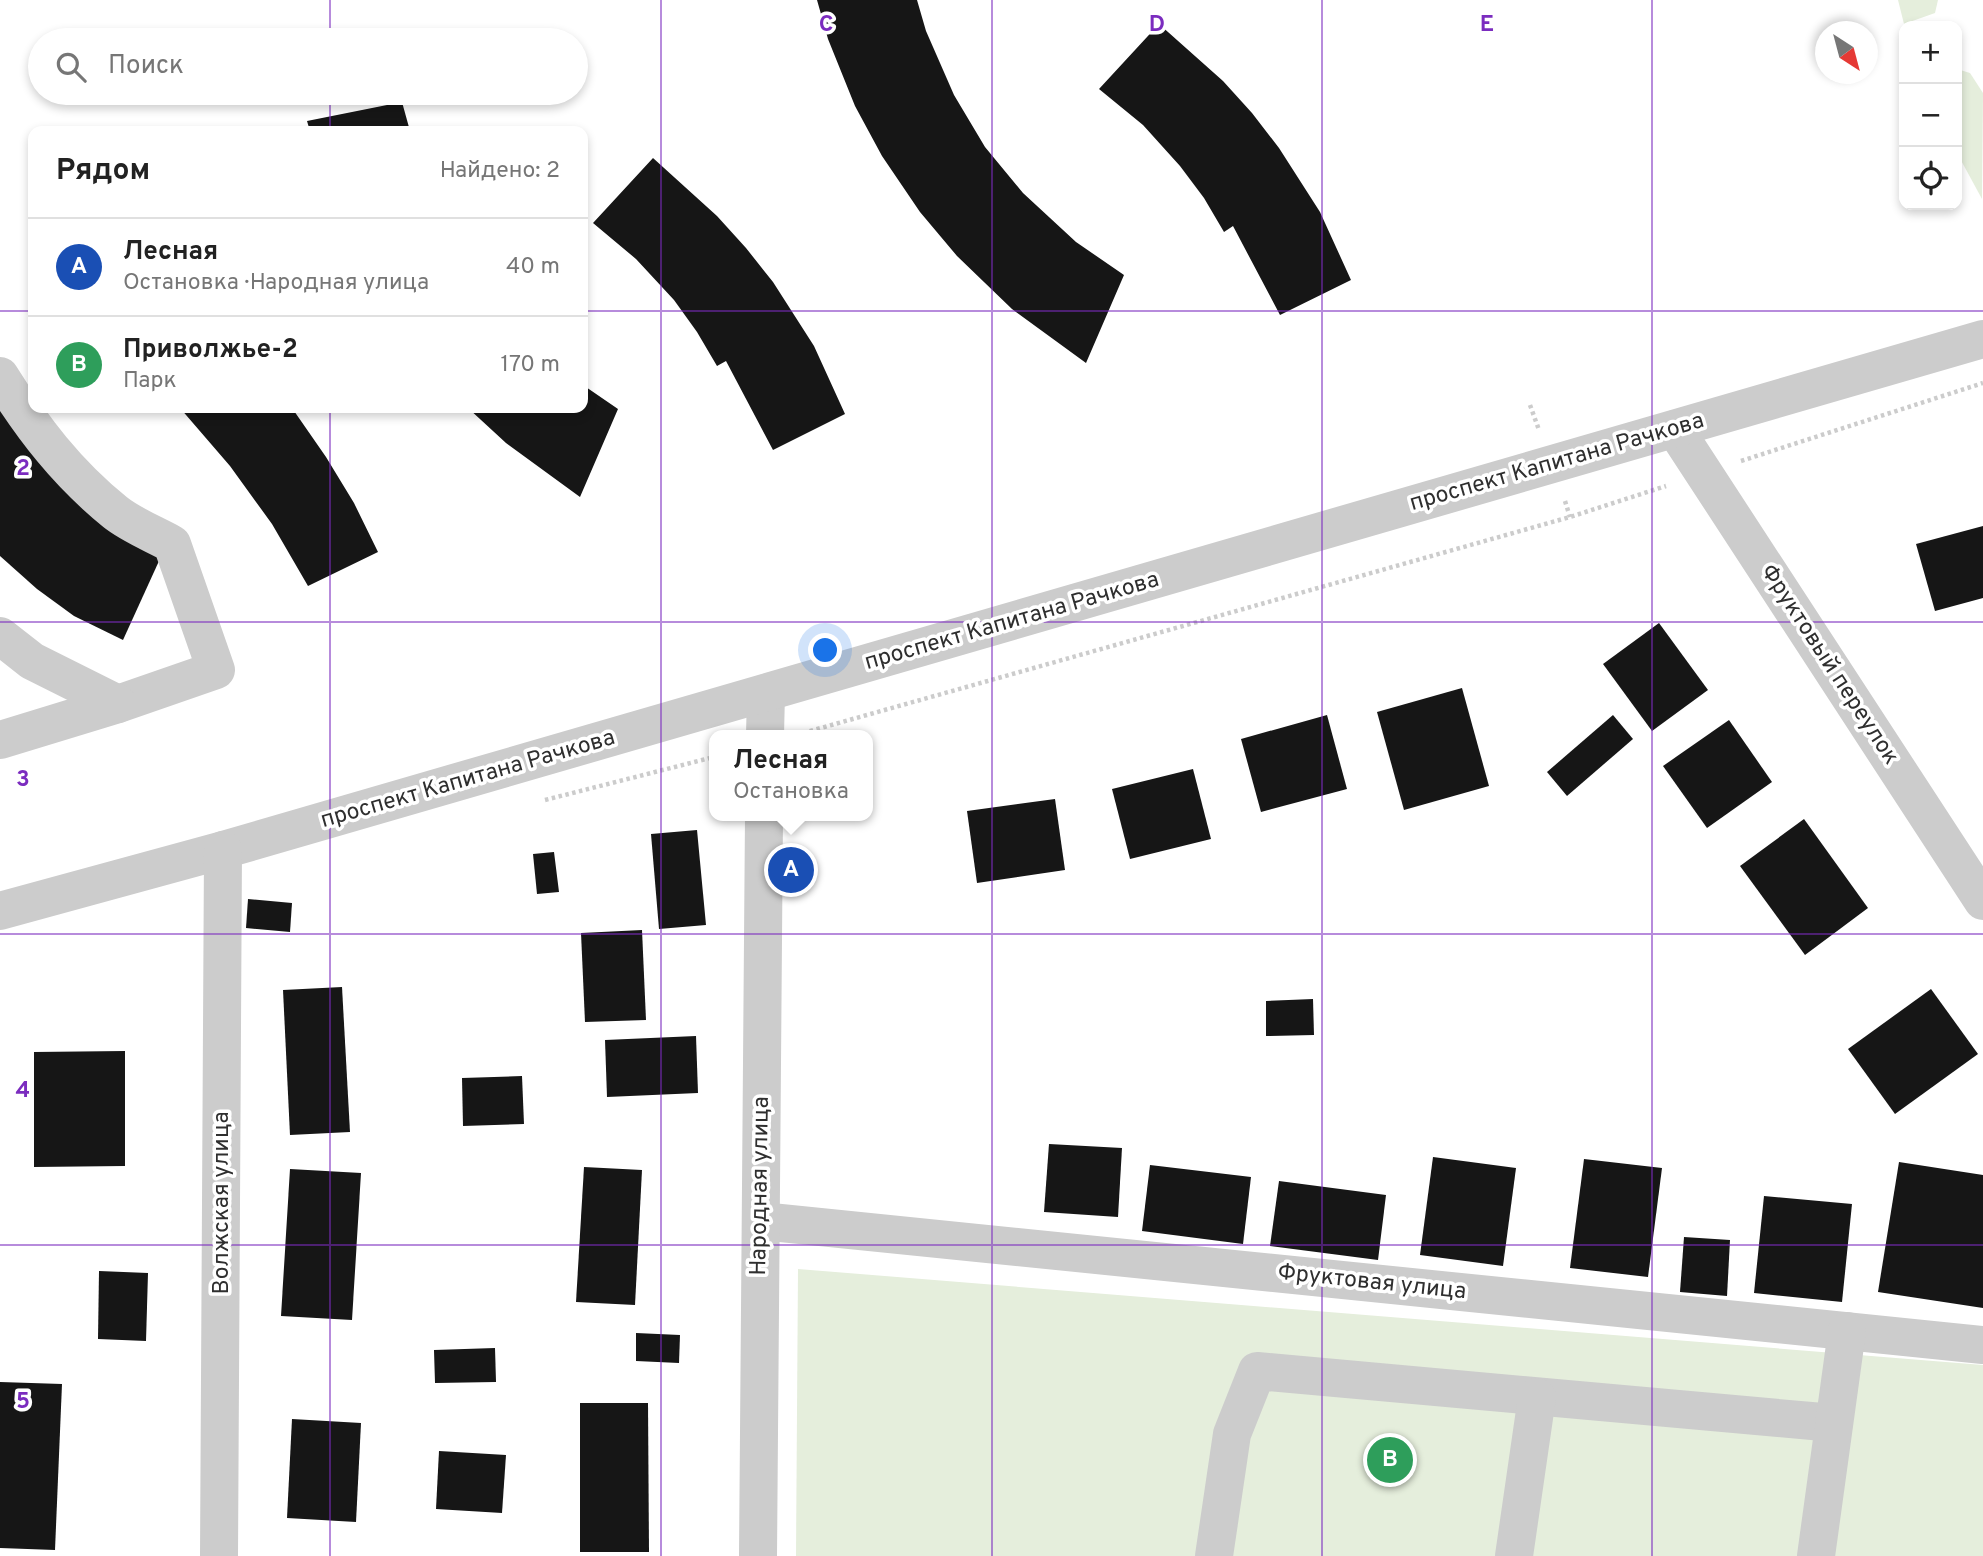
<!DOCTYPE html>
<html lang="ru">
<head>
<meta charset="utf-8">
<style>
  body { margin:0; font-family:Overpass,sans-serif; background:#f6f6f6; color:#222 }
  .controls { position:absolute; right:21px; top:21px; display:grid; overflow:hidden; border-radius:14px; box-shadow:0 4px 10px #0003 }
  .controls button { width:63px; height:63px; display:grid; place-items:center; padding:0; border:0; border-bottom:2px solid #e0e0e0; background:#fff; color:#222; font:35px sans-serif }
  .compass { position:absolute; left:1815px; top:21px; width:63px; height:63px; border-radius:50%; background:#fff; box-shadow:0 4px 10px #0003; rotate:144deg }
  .you { position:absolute; left:826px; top:651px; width:24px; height:24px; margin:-18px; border:5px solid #fff; border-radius:50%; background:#1a73e8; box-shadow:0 0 0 10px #1a73e833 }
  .badge { display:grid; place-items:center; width:46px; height:46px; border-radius:50%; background:#1a73e8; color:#fff; font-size:23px; font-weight:700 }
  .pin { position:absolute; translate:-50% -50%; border:4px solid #fff; box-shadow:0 2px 7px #0006 }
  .popup { position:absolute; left:709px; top:730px; width:164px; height:91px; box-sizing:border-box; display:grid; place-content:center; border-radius:14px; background:#fff; filter:drop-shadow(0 2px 5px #0005); font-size:23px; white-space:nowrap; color:#767676 }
  .popup b { font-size:26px; color:#222 }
  .popup::after { content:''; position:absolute; left:50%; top:100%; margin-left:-14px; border:14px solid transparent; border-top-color:#fff }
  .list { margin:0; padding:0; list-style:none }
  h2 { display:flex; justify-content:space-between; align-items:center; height:91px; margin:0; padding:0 28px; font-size:30px }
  h2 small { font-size:23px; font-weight:400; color:#767676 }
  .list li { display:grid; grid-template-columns:46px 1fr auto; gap:21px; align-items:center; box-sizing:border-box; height:98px; padding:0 28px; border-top:2px solid #e0e0e0 }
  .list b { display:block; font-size:26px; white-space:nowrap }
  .list p { margin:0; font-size:23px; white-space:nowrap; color:#767676 }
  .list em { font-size:23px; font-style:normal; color:#767676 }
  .icon { flex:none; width:38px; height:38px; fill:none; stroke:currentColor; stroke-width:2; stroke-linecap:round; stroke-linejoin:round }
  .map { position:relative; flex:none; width:1983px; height:1556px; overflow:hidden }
  .search { position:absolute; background:#fff; box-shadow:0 4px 10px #0003; left:28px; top:28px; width:560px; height:77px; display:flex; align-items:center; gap:18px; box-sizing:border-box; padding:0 24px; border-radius:38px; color:#767676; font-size:26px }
  .panel { position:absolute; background:#fff; box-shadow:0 4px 10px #0003; left:28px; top:126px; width:560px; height:287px; border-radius:14px }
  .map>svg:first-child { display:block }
</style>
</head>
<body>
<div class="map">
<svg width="1983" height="1556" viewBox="0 0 1983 1556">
  <rect width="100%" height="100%" fill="#fff"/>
  <g fill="#e5eedc">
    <path d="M1898 0H1938L1935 13 1904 24Z"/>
    <path d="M1957 69 1970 73 1983 93 1982 199 1957 153Z"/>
    <path d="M798 1269 1983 1365V1556H796Z"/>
  </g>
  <g fill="#161616">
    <path d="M817 0H917L926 31 954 95 985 147 1023 193 1076 242 1124 275 1086 363 1012 309 957 256 920 212 882 156 855 106 828 39Z"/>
    <path d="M1159 24 1223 81 1252 113 1279 148 1320 212 1351 280 1280 315 1233 226 1224 232 1204 198 1180 166 1143 125 1099 89Z"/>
    <path d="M402 102 410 131H310L307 121Z"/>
    <path d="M653 158 717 216 746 248 773 282 814 346 845 414 773 450 726 361 717 366 697 332 674 300 636 259 593 223Z"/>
    <path d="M583 385 618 409 580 497 506 443 468 408H583Z"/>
    <path d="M0 405 164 550 123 640 74 616 37 589 0 556Z"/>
    <path d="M180 408H292L326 457 354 503 378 552 308 586 272 524 230 466Z"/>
    <path d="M1983 526V598L1935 611 1916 544Z"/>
    <path d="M1659 623 1708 690 1652 731 1603 664Z"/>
    <path d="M1462 688 1489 786 1404 810 1377 712Z"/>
    <path d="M1327 715 1347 789 1261 812 1241 739Z"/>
    <path d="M1613 715 1633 739 1567 796 1547 772Z"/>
    <path d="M1729 720 1772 782 1707 828 1663 766Z"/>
    <path d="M1193 769 1211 839 1130 859 1112 789Z"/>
    <path d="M1055 799 1065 870 977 883 967 811Z"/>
    <path d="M1804 819 1868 908 1805 955 1740 866Z"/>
    <path d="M697 830 706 925 659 929 651 834Z"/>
    <path d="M554 852 559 892 537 894 533 854Z"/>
    <path d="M248 899 292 903 290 932 246 928Z"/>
    <path d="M642 930 646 1020 585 1022 581 933Z"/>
    <path d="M342 987 350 1132 290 1135 283 990Z"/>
    <path d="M1931 989 1978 1054 1895 1114 1848 1049Z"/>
    <path d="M1313 999 1314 1035 1266 1036V1001Z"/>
    <path d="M696 1036 698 1093 607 1097 605 1040Z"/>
    <path d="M125 1051V1166L34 1167V1052Z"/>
    <path d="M522 1076 524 1124 463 1126 462 1078Z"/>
    <path d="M1049 1144 1122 1148 1118 1217 1044 1212Z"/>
    <path d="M1433 1157 1516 1168 1503 1266 1420 1255Z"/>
    <path d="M1584 1159 1662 1168 1648 1277 1570 1268Z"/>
    <path d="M1899 1162 1983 1175V1308L1878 1292Z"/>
    <path d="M1150 1165 1251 1177 1243 1244 1142 1231Z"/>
    <path d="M584 1167 642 1170 635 1305 576 1302Z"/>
    <path d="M290 1169 361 1173 352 1320 281 1316Z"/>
    <path d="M1279 1181 1386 1195 1378 1260 1270 1246Z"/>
    <path d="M1764 1196 1852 1204 1842 1302 1754 1293Z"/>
    <path d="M1684 1237 1730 1240 1727 1296 1680 1292Z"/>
    <path d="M99 1271 148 1273 146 1341 98 1339Z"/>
    <path d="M636 1333 680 1335 679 1363 636 1361Z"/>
    <path d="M495 1348 496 1382 435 1383 434 1350Z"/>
    <path d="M0 1382 62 1384 55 1550 0 1548Z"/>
    <path d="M580 1403H648L649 1552H580Z"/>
    <path d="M292 1419 361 1423 356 1522 287 1518Z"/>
    <path d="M439 1451 506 1455 502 1513 436 1509Z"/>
  </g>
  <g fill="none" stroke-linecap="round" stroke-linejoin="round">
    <g stroke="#ccc" stroke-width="4.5" stroke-dasharray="3.5 3.5" stroke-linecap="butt">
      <path d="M1530 405 1539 430"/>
      <path d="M1741 461 1983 383"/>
      <path d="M1565 501 1570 517"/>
      <path d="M803 733 1570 517 1666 486"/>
      <path d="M545 800 714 757"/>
    </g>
    <g stroke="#ccc" stroke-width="38">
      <path d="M0 376C33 429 67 473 115 512 131 525 154 534 172 544L216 670 118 704 0 740"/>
      <path d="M1675 429 1983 901"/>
      <path d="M0 636 32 661 118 704"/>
      <path d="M765 735 766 693"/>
      <path d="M0 911 223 850 1983 339"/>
      <path d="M761 1221 1983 1345"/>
      <path d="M219 1556 223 850"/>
      <path d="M758 1556 764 816"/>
      <path d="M1214 1556 1232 1434 1257 1371 1834 1423"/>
      <path d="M1514 1556 1537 1397"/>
      <path d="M1816 1556 1847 1331"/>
    </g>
  </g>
  <path fill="none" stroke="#7b2cbf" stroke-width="2" stroke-opacity="0.55" d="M330 0V40M661 0V1556M992 0V1556M1322 0V1556M1652 0V1556M330 93V131M0 311H33M583 311H1983M330 408V1556M0 622H1983M0 934H1983M0 1245H1983"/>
  <g text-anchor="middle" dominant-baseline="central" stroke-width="7" stroke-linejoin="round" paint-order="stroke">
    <g font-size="23" fill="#2f2f2f" stroke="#fff">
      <text transform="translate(1557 463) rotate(-16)">проспект Капитана Рачкова</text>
      <text transform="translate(1012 622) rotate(-16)">проспект Капитана Рачкова</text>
      <text transform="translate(1829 665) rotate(57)">Фруктовый переулок</text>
      <text transform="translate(468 780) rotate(-16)">проспект Капитана Рачкова</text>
      <text transform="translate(761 1186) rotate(-89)">Народная улица</text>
      <text transform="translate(222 1203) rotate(-90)">Волжская улица</text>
      <text transform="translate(1372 1283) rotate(6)">Фруктовая улица</text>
    </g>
  </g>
  <g font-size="23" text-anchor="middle" font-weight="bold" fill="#7b2cbf" stroke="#fff" stroke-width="7" stroke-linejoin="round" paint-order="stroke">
    <text x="826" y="31">C</text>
    <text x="1157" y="31">D</text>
    <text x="1487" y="31">E</text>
    <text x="23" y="475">2</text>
    <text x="23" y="786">3</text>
    <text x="23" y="1097">4</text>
    <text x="23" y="1408">5</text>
  </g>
</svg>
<div class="controls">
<button>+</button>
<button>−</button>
<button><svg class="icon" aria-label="locate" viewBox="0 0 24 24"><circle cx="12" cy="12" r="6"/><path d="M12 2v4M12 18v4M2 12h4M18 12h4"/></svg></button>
</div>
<svg class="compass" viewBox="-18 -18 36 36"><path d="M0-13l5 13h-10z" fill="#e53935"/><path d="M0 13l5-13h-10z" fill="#767676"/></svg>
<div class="you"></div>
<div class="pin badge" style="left:791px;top:870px;background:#1a4fb4">A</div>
<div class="popup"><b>Лесная</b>Остановка</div>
<div class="pin badge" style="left:1390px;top:1460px;background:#2e9e5b">B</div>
<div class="search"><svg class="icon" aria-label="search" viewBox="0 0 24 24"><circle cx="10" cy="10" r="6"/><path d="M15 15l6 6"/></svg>Поиск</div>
<section class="panel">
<h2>Рядом<small>Найдено: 2</small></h2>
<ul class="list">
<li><span class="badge" style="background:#1a4fb4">A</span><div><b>Лесная</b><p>Остановка · Народная улица</p></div><em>40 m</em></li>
<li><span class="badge" style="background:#2e9e5b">B</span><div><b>Приволжье-2</b><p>Парк</p></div><em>170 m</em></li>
</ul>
</section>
</div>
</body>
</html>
